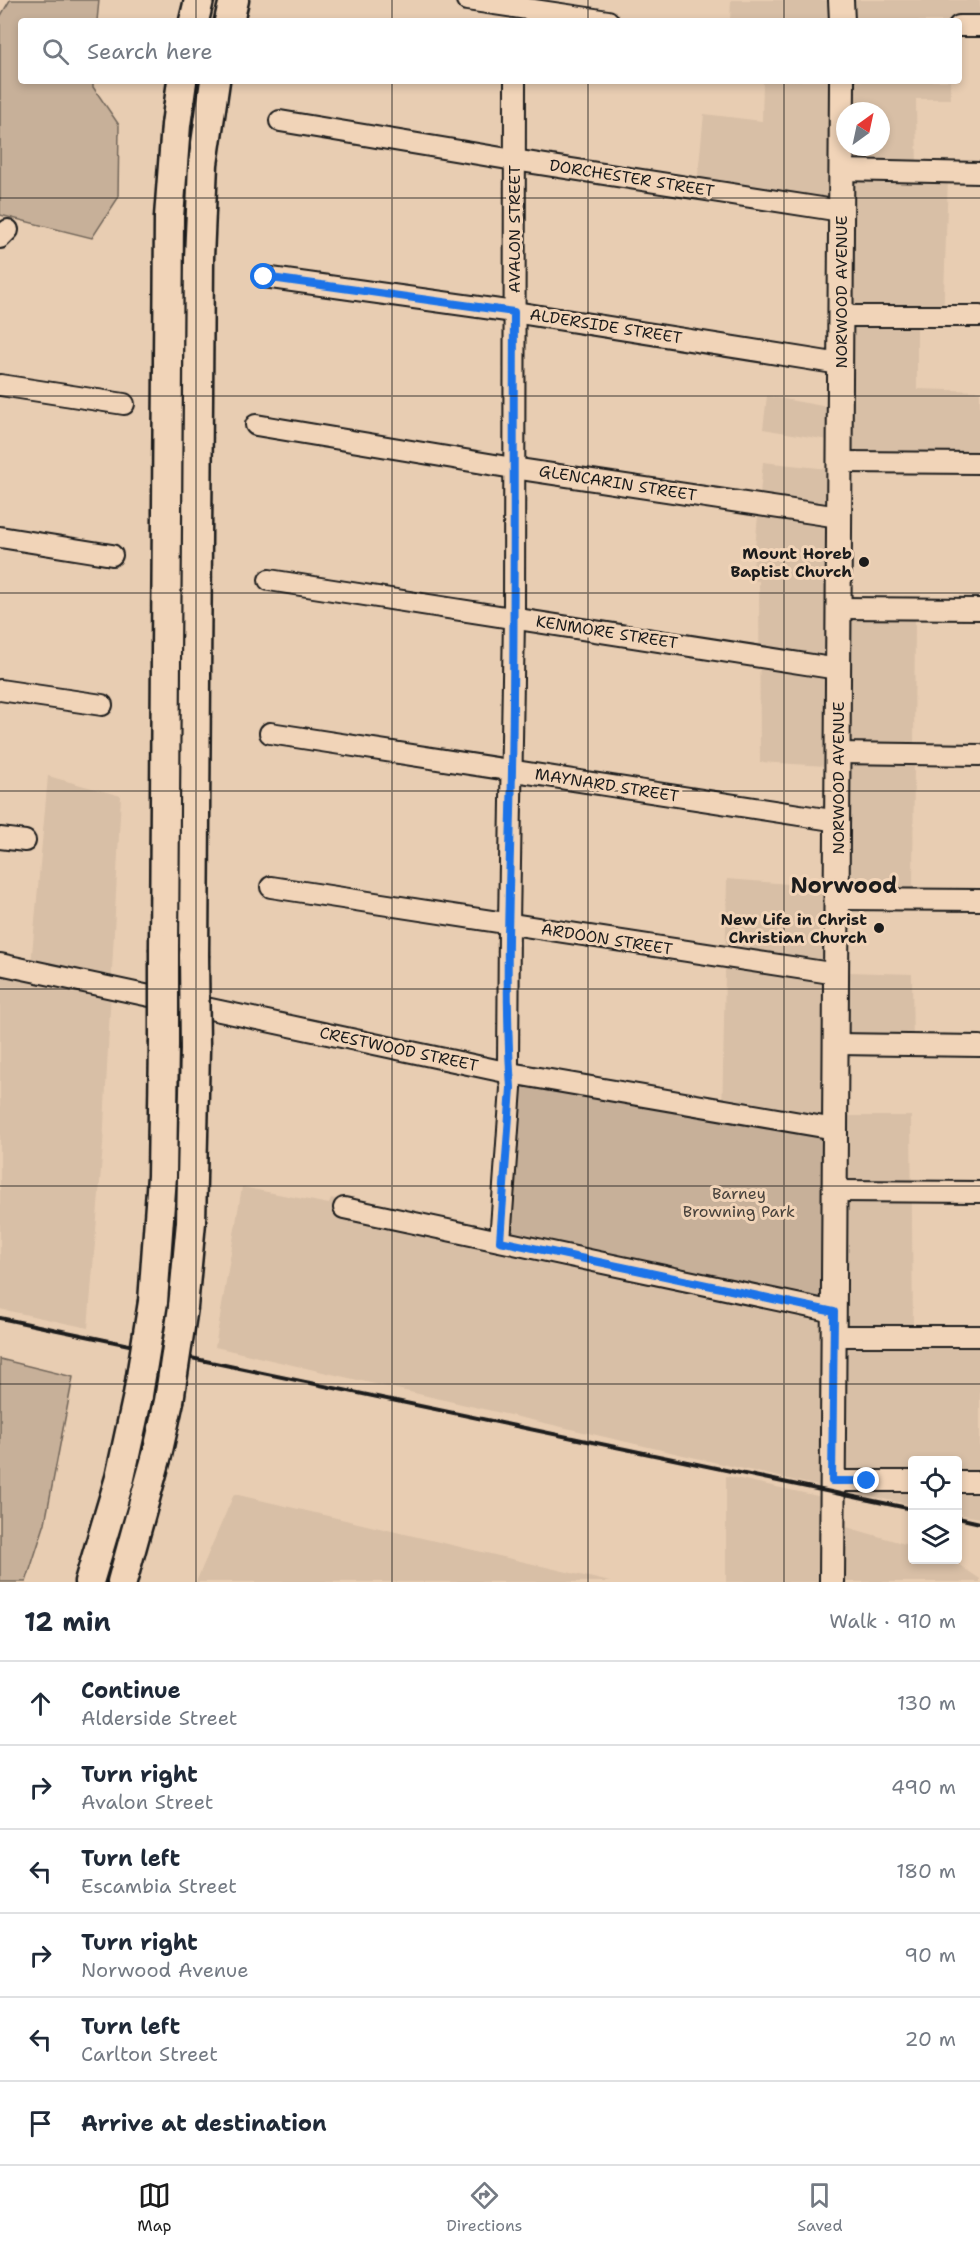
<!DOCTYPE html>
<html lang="en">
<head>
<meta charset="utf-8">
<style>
  body { margin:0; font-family:"Shantell Sans",sans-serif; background:#f2f2f3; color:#1f2937 }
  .controls { position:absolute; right:18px; bottom:18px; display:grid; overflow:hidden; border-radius:6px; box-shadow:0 3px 9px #0003 }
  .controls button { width:54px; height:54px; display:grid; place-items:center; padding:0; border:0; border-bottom:2px solid #e0e1e3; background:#fff; color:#1f2937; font:30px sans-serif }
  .compass { position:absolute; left:836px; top:102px; width:54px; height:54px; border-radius:50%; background:#fff; box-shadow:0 3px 9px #0003; rotate:33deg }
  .stop { position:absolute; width:18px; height:18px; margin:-14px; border:4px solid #1a73e8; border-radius:50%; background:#fff }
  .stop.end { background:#1a73e8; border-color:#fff; box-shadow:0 2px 6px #0008 }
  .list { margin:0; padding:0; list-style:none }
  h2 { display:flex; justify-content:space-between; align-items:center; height:78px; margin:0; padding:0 24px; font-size:26px }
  h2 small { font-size:20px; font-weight:400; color:#747a83 }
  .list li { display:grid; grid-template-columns:39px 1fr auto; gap:18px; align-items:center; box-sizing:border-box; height:84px; padding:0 24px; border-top:2px solid #e0e1e3 }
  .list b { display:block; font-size:22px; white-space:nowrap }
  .list p { margin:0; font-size:20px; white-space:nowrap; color:#747a83 }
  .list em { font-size:20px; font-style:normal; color:#747a83 }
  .icon { flex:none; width:33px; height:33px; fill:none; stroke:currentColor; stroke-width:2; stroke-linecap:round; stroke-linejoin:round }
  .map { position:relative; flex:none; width:980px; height:1582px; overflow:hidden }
  .search { position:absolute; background:#fff; box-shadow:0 3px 9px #0003; left:18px; right:18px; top:18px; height:66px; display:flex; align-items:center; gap:15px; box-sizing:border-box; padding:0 21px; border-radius:6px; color:#747a83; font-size:22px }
  .sheet { height:582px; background:#fff }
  nav { display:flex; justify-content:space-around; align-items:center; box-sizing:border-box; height:84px; border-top:2px solid #e0e1e3; background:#fff; font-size:16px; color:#747a83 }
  nav a { display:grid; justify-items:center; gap:3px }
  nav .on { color:#1c1c1c }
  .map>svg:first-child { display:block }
</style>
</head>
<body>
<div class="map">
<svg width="980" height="1582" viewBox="0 0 980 1582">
  <rect width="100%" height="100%" fill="#e8cdb2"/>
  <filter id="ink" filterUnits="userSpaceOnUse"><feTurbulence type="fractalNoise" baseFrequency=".0167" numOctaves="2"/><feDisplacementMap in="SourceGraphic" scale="12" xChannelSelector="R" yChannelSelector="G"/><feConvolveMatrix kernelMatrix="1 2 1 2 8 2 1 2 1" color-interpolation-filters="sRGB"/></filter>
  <g filter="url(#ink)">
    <g fill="#d8bfa6">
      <path d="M731 0H828L829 21H730Z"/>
      <path d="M855 0H980V27L959 21H855Z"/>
      <path d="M763 81H831L830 217 696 195 704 114 762 121Z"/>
      <path d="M854 81H950L951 99H916L917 177 948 178 943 324H917V389L980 391V470L850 468 853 147H881V111H854Z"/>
      <path d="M767 396 828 407V440L763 429Z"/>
      <path d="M763 462 828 469 826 766 760 762 759 581 752 580Z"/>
      <path d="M850 615H915L913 893 848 892Z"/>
      <path d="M48 776 121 796 103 1145 88 1328 0 1309V970L30 976Z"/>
      <path d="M727 879 825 887 823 1134 722 1117Z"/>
      <path d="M847 972 912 974 913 1052 847 1051Z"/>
      <path d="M846 1116H911L913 1330H980V1518L958 1514V1460H912V1505L856 1493V1488L844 1465Z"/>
      <path d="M242 1187 329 1204 331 1198 822 1302V1487L215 1347Z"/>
      <path d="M726 1476 822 1497 821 1582H726Z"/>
      <path d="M234 1494 610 1582H196Z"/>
      <path d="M843 1526 912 1546V1560H948L955 1562 980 1579V1582H843Z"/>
    </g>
    <g fill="#c7b099" stroke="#72665a" stroke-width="1.5">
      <path d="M10 0H99L97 21H21V81H93V87L119 125 118 198 92 238 0 215V17Z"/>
      <path d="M520 1083 823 1134 822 1302 508 1236Z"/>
      <path d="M0 1359 73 1377 45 1523 26 1582H0Z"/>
    </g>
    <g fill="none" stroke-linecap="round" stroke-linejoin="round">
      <g stroke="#1c1c1c" stroke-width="24">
        <g id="minor">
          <path d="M467 0 608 21"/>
          <path d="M959 26H980"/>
          <path d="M280 121 514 160 841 211"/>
          <path d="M842 170 980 173"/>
          <path d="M0 238 8 230"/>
          <path d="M264 277 514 312 840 364"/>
          <path d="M841 316H980"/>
          <path d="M0 385 124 404"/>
          <path d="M256 425 513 468 839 517"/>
          <path d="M840 462 980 463"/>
          <path d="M0 537 112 555"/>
          <path d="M269 580 838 669"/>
          <path d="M839 608 980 609"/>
          <path d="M0 690 102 705"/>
          <path d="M270 733 838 821"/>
          <path d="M838 753 980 755"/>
          <path d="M0 838 25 841"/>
          <path d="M271 887 837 974"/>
          <path d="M837 899 980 900"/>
          <path d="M0 964 510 1073 835 1129"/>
          <path d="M836 1044 980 1046"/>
          <path d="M836 1191 980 1192"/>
          <path d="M344 1208 834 1312"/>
          <path d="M500 1241 511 1088 508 1064 509 924 514 618 515 81"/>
          <path d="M834 1336H980"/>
          <path d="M832 1481H912"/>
          <path d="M958 1482H980"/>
        </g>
      </g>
      <g stroke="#1c1c1c" stroke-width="28">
        <g id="major">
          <path d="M841 0 842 21"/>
          <path d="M832 1582 842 81"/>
        </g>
      </g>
      <g stroke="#1c1c1c" stroke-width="33">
        <g id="highway">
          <path d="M194 21 199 0"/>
          <path d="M229 21 234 0"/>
          <path d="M164 948 169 217 176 125 182 81"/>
          <path d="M194 955 199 258 203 164 215 81"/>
          <path d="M153 1302 162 1176 164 1043"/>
          <path d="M183 1307 191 1222 195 1049"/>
          <path d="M89 1582 120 1478 138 1395"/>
          <path d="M122 1582 157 1455 169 1401"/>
        </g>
      </g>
      <use href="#minor" stroke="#f1d4b8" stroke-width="20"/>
      <use href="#major" stroke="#f1d4b8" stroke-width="24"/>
      <use href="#highway" stroke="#f1d4b8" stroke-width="28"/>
      <g stroke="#1c1c1c" stroke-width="4">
        <path d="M0 1318 912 1509"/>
        <path d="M958 1518 980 1523"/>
      </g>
      <g stroke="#1c1c1c" stroke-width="33" stroke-linecap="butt">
        <g id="highway-bridge">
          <path d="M194 955 195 1049"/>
          <path d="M164 1043V948"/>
          <path d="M138 1395 153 1302"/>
          <path d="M169 1401 183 1307"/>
        </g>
      </g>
      <use href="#highway-bridge" stroke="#f1d4b8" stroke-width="28"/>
    </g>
  </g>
  <g fill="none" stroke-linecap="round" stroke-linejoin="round" filter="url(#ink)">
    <path stroke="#1a73e8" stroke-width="8" d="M264 277 514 312C513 465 515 617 512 770 510 876 504 983 511 1088L500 1241 834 1312 832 1481H867"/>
  </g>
  <path fill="none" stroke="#1c1c1c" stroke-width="1.5" stroke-opacity="0.55" d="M196 0V21M392 0V21M588 0V21M784 0V21M196 81V1582M392 81V1582M588 81V1582M784 81V1582M0 198H980M0 396H980M0 593H980M0 791H980M0 989H980M0 1186H980M0 1384H980"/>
  <g fill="#1c1c1c" stroke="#f1d4b8" stroke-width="2">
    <circle cx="864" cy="562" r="6"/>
    <circle cx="879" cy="928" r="6"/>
  </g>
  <g text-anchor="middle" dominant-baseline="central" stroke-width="6" stroke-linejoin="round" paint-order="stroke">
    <g font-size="16" fill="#1c1c1c" stroke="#f1d4b8">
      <text transform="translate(632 178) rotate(9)">DORCHESTER STREET</text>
      <text transform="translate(514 229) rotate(-90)">AVALON STREET</text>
      <text transform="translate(841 292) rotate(-90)">NORWOOD AVENUE</text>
      <text transform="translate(606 326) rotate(9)">ALDERSIDE STREET</text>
      <text transform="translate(618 483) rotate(9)">GLENCARIN STREET</text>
      <text transform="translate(607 632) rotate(9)">KENMORE STREET</text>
      <text transform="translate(838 778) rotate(-90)">NORWOOD AVENUE</text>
      <text transform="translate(607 785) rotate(9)">MAYNARD STREET</text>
      <text transform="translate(607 939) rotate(9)">ARDOON STREET</text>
      <text transform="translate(399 1049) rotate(12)">CRESTWOOD STREET</text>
    </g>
    <g font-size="16" font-weight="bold" fill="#1c1c1c" stroke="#f1d4b8" text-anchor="end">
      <text x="852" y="553">Mount Horeb<tspan x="852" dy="18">Baptist Church</tspan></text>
      <text x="867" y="919">New Life in Christ<tspan x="867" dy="18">Christian Church</tspan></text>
    </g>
    <g font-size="16" fill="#47413b" stroke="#f1d4b8">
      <text x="739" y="1193">Barney<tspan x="739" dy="18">Browning Park</tspan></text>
    </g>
    <g font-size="22" font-weight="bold" fill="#1c1c1c" stroke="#f1d4b8">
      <text x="844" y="885">Norwood</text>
    </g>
  </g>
</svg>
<div class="controls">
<button><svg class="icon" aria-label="locate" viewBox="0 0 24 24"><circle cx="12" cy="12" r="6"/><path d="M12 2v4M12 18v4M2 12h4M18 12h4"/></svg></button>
<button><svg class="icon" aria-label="layers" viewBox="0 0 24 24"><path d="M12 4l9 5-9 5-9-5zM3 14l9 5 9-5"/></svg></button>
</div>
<svg class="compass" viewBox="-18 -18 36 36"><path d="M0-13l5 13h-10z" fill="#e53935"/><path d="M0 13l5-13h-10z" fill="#747a83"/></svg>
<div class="stop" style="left:264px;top:277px"></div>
<div class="stop end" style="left:867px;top:1481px"></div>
<div class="search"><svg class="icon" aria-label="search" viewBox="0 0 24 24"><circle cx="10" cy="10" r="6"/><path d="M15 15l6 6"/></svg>Search here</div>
</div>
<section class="sheet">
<h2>12 min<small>Walk · 910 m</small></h2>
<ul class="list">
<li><svg class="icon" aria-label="ahead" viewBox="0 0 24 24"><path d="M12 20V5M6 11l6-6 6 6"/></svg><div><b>Continue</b><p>Alderside Street</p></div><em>130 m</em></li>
<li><svg class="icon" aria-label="right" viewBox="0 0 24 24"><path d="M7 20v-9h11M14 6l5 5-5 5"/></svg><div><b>Turn right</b><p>Avalon Street</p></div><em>490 m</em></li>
<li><svg class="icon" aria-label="left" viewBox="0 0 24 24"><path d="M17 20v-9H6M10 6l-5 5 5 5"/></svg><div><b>Turn left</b><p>Escambia Street</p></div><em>180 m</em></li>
<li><svg class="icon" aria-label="right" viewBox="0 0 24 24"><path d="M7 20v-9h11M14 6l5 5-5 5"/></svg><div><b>Turn right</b><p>Norwood Avenue</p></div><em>90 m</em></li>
<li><svg class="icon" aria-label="left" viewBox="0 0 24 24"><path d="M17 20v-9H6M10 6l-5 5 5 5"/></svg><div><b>Turn left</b><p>Carlton Street</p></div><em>20 m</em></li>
<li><svg class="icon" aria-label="arrive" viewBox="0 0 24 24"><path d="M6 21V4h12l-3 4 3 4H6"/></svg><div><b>Arrive at destination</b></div></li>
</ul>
</section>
<nav>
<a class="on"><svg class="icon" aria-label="map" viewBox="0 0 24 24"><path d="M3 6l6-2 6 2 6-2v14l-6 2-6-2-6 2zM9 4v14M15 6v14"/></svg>Map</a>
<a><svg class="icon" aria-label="directions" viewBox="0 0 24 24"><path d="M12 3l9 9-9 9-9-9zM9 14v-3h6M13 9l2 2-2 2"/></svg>Directions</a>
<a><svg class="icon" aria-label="saved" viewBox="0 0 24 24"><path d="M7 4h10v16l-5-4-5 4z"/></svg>Saved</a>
</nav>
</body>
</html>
